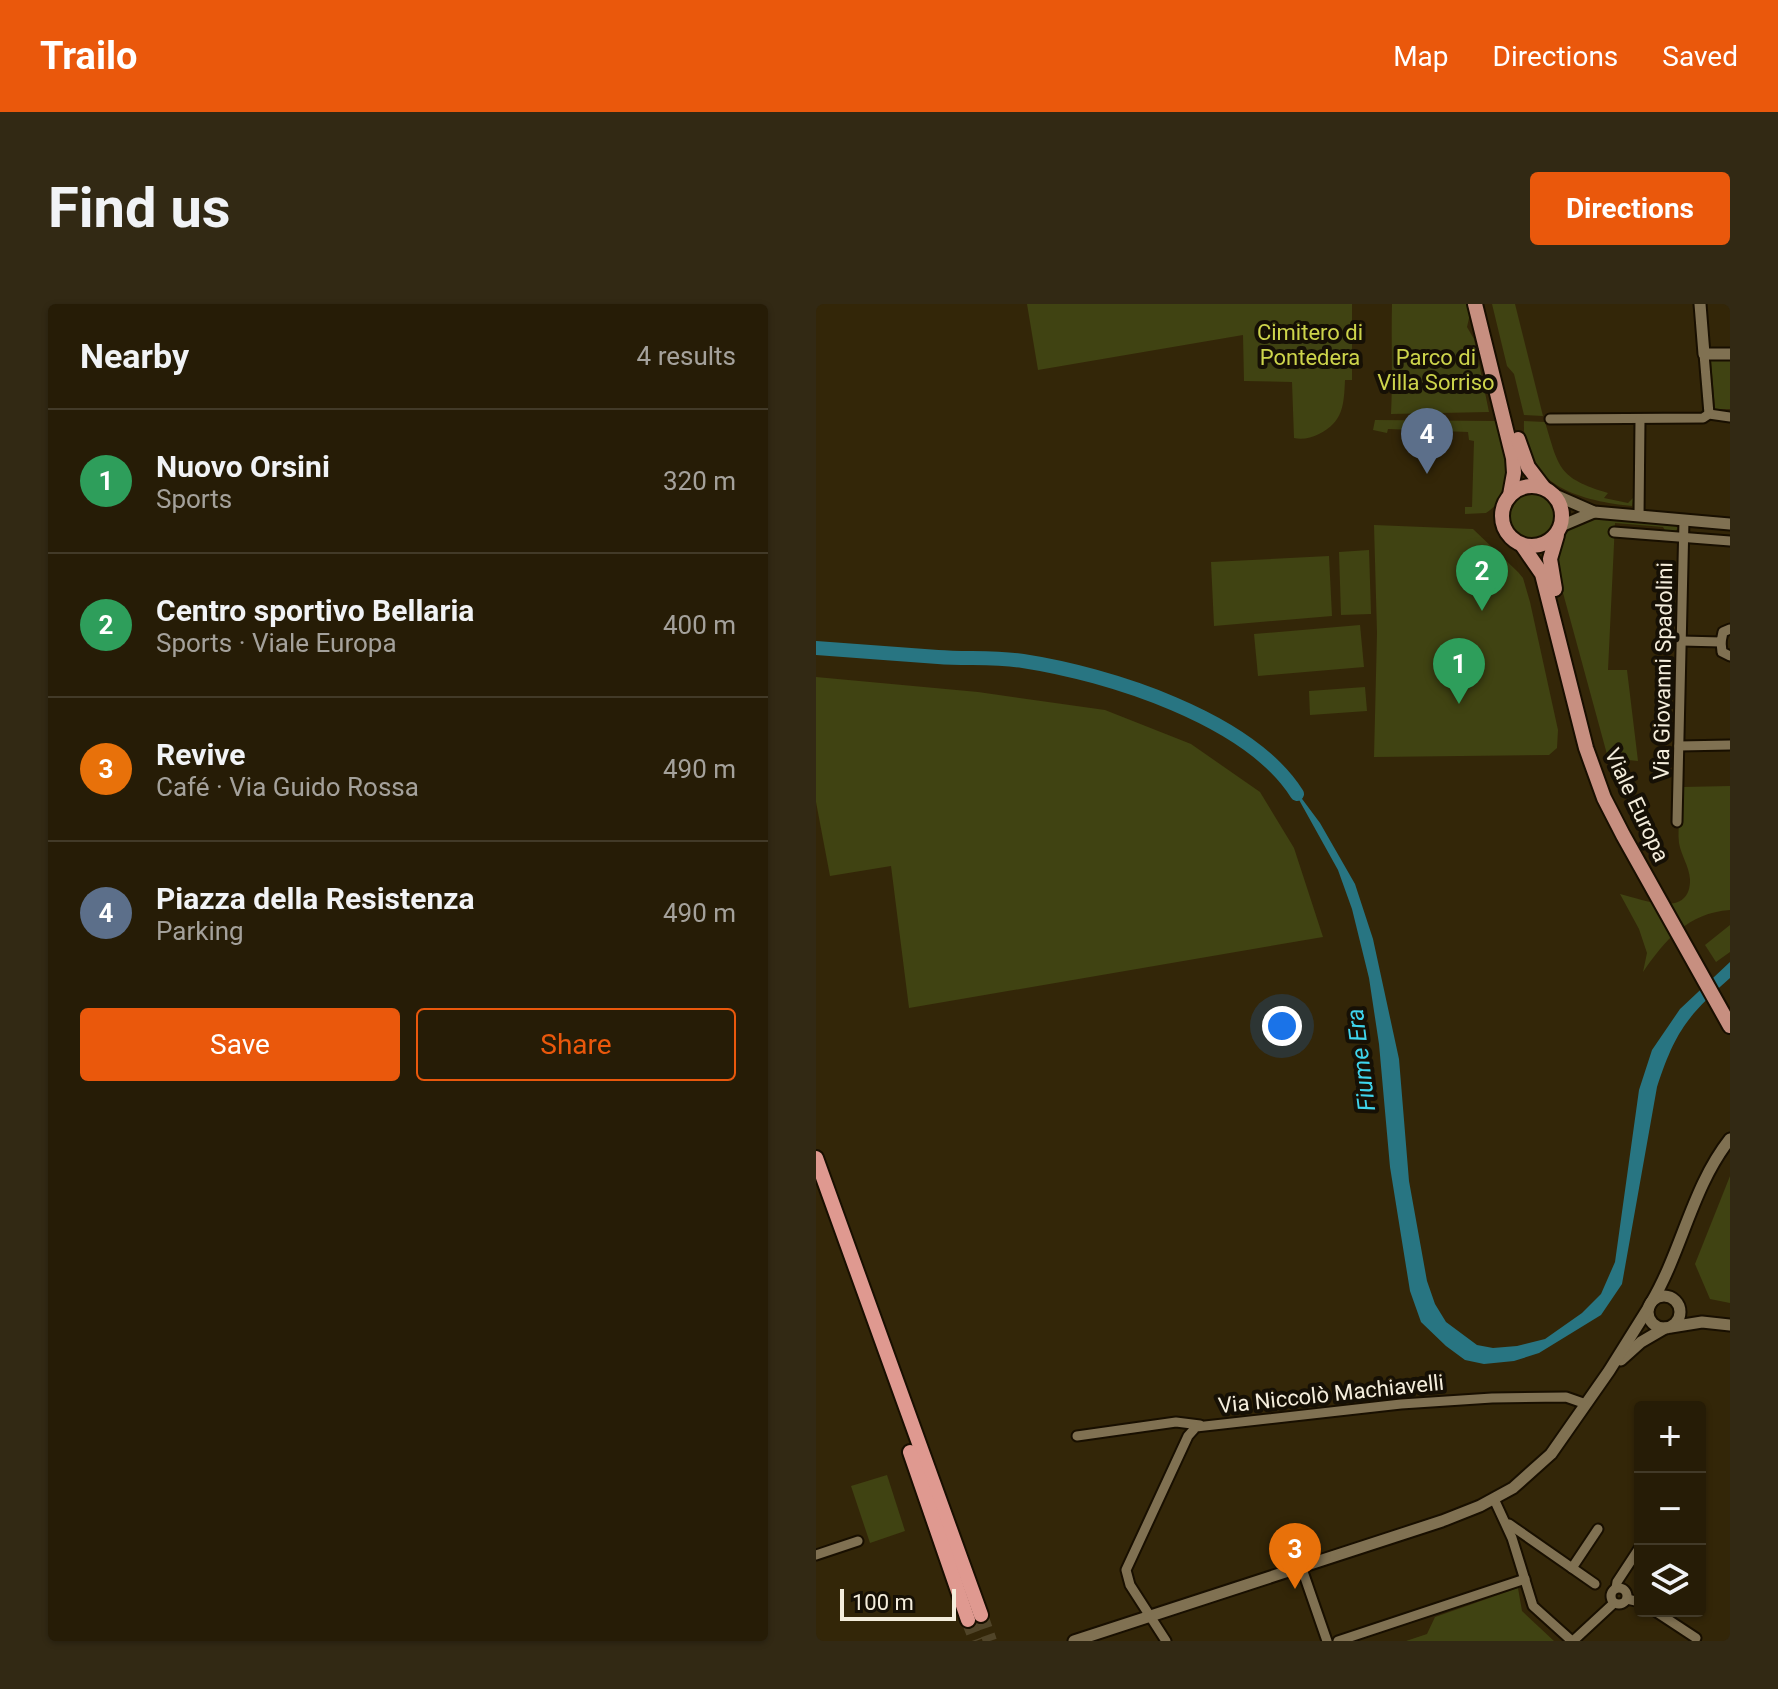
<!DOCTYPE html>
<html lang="en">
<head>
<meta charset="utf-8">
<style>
  body { margin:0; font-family:Roboto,sans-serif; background:#322914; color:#f1f3f6 }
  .controls { position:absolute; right:24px; bottom:24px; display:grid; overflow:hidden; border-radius:8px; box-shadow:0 2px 6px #0004 }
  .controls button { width:72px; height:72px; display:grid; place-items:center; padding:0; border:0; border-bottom:2px solid #423a28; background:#261c06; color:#f1f3f6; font:40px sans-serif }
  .scale { position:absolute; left:24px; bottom:20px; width:116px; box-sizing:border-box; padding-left:8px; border:4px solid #f4eddc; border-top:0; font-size:22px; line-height:28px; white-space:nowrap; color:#f4eddc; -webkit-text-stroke:6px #161005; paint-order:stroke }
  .you { position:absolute; left:466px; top:722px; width:28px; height:28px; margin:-20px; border:6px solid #fff; border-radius:50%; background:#1a73e8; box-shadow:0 0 0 12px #1a73e833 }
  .badge { display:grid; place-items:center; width:52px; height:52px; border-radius:50%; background:#ea580c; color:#fff; font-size:26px; font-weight:700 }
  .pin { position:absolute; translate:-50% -66px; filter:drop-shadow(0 2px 4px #0008) }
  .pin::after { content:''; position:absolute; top:42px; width:28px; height:24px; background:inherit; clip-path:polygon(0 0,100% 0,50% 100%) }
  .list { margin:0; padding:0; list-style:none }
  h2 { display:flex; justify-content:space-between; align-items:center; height:104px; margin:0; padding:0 32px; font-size:34px }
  h2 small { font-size:26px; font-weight:400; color:#a4a19b }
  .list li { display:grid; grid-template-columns:52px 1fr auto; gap:24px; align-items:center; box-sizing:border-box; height:144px; padding:0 32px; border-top:2px solid #423a28 }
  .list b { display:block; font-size:30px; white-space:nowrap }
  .list p { margin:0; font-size:26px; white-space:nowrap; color:#a4a19b }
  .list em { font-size:26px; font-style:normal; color:#a4a19b }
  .actions { display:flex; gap:16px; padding:24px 32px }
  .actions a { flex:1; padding:18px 0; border:2px solid #ea580c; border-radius:8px; text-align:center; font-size:28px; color:#ea580c }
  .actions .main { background:#ea580c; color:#fff }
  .icon { flex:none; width:44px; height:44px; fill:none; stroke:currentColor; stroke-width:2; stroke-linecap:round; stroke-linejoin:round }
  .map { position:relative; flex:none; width:914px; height:1337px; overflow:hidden; border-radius:8px }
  header { display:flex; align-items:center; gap:48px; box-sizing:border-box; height:112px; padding:0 40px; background:#ea580c; color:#fff }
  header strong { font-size:38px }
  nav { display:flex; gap:44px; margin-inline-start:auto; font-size:28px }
  .intro { display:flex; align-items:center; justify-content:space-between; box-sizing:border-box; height:192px; padding:0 48px }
  h1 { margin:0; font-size:56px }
  .button { padding:20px 36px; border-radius:8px; background:#ea580c; color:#fff; font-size:28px; font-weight:700 }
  main { display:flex; gap:48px; padding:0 48px }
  aside { flex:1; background:#261c06; border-radius:8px; box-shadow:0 2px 6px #0004 }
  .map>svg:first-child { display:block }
</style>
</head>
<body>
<header>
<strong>Trailo</strong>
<nav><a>Map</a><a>Directions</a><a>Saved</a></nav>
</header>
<div class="intro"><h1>Find us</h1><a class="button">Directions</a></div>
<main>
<aside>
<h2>Nearby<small>4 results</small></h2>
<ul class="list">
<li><span class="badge" style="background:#2e9e5b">1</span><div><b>Nuovo Orsini</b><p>Sports</p></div><em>320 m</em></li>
<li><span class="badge" style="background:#2e9e5b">2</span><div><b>Centro sportivo Bellaria</b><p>Sports · Viale Europa</p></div><em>400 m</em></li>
<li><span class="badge" style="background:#e8710a">3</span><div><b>Revive</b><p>Café · Via Guido Rossa</p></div><em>490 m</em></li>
<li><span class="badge" style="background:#5c6f8a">4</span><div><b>Piazza della Resistenza</b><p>Parking</p></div><em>490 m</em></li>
</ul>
<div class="actions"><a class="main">Save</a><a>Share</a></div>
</aside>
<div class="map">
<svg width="914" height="1337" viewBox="0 0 914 1337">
  <rect width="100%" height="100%" fill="#332608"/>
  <g fill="#404312">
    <path d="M211 0H536V76H529C528 101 527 118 503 130 495 134 486 136 478 134L476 78 428 77 427 31 222 66Z"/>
    <path d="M576 0H652L654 10 651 23 658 35 673 108 575 110C577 73 575 37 576 0Z"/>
    <path d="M676 0H699L727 112 708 111 698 70 691 62Z"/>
    <path d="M895 57H914V105H899Z"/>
    <path d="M559 116 679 117C689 146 702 189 670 209L649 210V203H656L658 137 653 136 652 128 572 125 571 129 557 126Z"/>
    <path d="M708 117 729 118C743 164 742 174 792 189L788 194 812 199 817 194 816 202C765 197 705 181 708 117Z"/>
    <circle cx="717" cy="212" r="26"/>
    <path d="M778 214 857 220 862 224 858 229 850 228 847 223 799 219 792 366H811L822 457 792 454 741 267C739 243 750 216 778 216Z"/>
    <path d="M558 221 657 225 702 268 707 274 714 298 742 426 741 444 733 451 558 453 561 329Z"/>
    <path d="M553 246 555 310 525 311 523 248Z"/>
    <path d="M513 252 516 312 398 322 395 258Z"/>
    <path d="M544 321 548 363 442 372 438 330Z"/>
    <path d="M0 373 162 388 289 406 375 440 444 488 478 544 507 633 93 704 75 562 14 572 0 498Z"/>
    <path d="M549 383 551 407 494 411 493 387Z"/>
    <path d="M914 482V606C872 609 849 636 827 668L831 649 823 625 804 590C826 595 875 616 874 575 873 562 865 551 863 539 861 522 866 501 867 483Z"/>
    <path d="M914 621V648L900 658 889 641Z"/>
    <path d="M914 872V999L894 995 879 960Z"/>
    <path d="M71 1171 89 1227 54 1239 35 1182Z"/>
    <path d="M702 1284 706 1307 738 1337H590L611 1330 619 1313Z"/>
  </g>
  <path fill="#287582" d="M472 476 504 519 539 580 557 635 583 755 593 877 611 977 619 1000 630 1018 661 1041 677 1044 701 1042 729 1035 766 1009 785 990 799 958 823 786 836 746 864 705 914 658V674C871 712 859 728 841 783L806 980 785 1011 723 1049 698 1057 668 1060 649 1056 630 1042 605 1018 594 987 574 863 563 740 553 674 536 605 522 566Z"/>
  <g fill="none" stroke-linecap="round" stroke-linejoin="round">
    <path stroke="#287582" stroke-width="14" d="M0 344C41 347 81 350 122 353 150 355 180 353 207 357 292 370 433 414 481 490"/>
    <g stroke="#504428" stroke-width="14" stroke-dasharray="14 7" stroke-linecap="butt">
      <path d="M165 1311 174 1337"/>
      <path d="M152 1316 160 1337"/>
    </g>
    <g stroke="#180f00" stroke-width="13">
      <g id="minor">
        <path d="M888 50 893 110"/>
        <path d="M734 115 887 114 893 110 914 113"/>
        <path d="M823 212 824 116"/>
        <path d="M798 228 914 237"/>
        <path d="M866 337 905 338 907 328 914 325"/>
        <path d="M905 338 906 348 914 352"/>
        <path d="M863 442 914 441"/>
        <path d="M861 518 868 216"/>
        <path d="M261 1132 360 1118 384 1121"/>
        <path d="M678 1195 696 1234 717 1302 756 1337"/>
        <path d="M693 1220 779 1280"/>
        <path d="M0 1251 42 1237"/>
        <path d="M485 1262 511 1337"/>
        <path d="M756 1264 782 1225"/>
        <circle cx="803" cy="1292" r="8"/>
        <path d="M800 1284 801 1278 824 1243"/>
        <path d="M811 1295 824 1298"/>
        <path d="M839 1307 880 1334"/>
        <path d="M350 1337 314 1281 310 1266 372 1132 380 1123 585 1100 676 1094 750 1093 770 1100"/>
        <path d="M522 1337 709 1275"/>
        <path d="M757 1337 798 1299"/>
      </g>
    </g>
    <g stroke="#180f00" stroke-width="15">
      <g id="tertiary">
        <path d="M884 0 888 50H914"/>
        <path d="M737 190 778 208 914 220"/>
        <path d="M745 222 778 208"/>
        <circle cx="848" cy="1008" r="16"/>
        <path d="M835 999C866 947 876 883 914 835"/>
        <path d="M855 1023 886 1018 914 1021"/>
        <path d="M805 1056 825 1038 849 1024"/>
        <path d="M258 1337 626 1217 664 1202 697 1184 735 1150 793 1067 833 1003"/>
      </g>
    </g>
    <g stroke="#180f00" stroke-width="18">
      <g id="primary">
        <path d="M659 0 697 154 698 169 694 191"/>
        <path d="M702 135 712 163 728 184"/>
        <circle cx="716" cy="212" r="30"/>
        <path d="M706 241 726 270 770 444 788 494 807 531 914 722"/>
        <path d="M739 285 734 255 741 231"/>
      </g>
    </g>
    <g stroke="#180f00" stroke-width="18">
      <g id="trunk">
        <path d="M0 854 165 1311"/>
        <path d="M94 1148 152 1316"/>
      </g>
    </g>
    <use href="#minor" stroke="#807152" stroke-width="9"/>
    <use href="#tertiary" stroke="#807152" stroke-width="11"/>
    <use href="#primary" stroke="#c78f80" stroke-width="14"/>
    <use href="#trunk" stroke="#df9990" stroke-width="14"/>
  </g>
  <g text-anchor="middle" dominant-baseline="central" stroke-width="8" stroke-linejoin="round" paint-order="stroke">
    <g font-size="22" fill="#cdd44b" stroke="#161005">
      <text x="494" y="28">Cimitero di<tspan x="494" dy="25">Pontedera</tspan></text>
      <text x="620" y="53">Parco di<tspan x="620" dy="25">Villa Sorriso</tspan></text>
    </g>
    <g font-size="22" fill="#f4eddc" stroke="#161005">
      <text transform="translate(847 367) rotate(-89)">Via Giovanni Spadolini</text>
      <text transform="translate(821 501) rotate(65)">Viale Europa</text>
      <text transform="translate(515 1090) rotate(-6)">Via Niccolò Machiavelli</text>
    </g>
    <g font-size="24" font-style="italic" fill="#3fd5ed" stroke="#161005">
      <text transform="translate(545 756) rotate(-97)">Fiume Era</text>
    </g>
  </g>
</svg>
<div class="controls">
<button>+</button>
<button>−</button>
<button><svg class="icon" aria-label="layers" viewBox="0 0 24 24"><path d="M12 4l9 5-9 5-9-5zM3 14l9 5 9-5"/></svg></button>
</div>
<div class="scale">100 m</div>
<div class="you"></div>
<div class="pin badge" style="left:643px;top:400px;background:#2e9e5b">1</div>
<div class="pin badge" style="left:666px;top:307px;background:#2e9e5b">2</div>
<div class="pin badge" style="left:479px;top:1285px;background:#e8710a">3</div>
<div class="pin badge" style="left:611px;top:170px;background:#5c6f8a">4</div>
</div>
</main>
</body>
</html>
